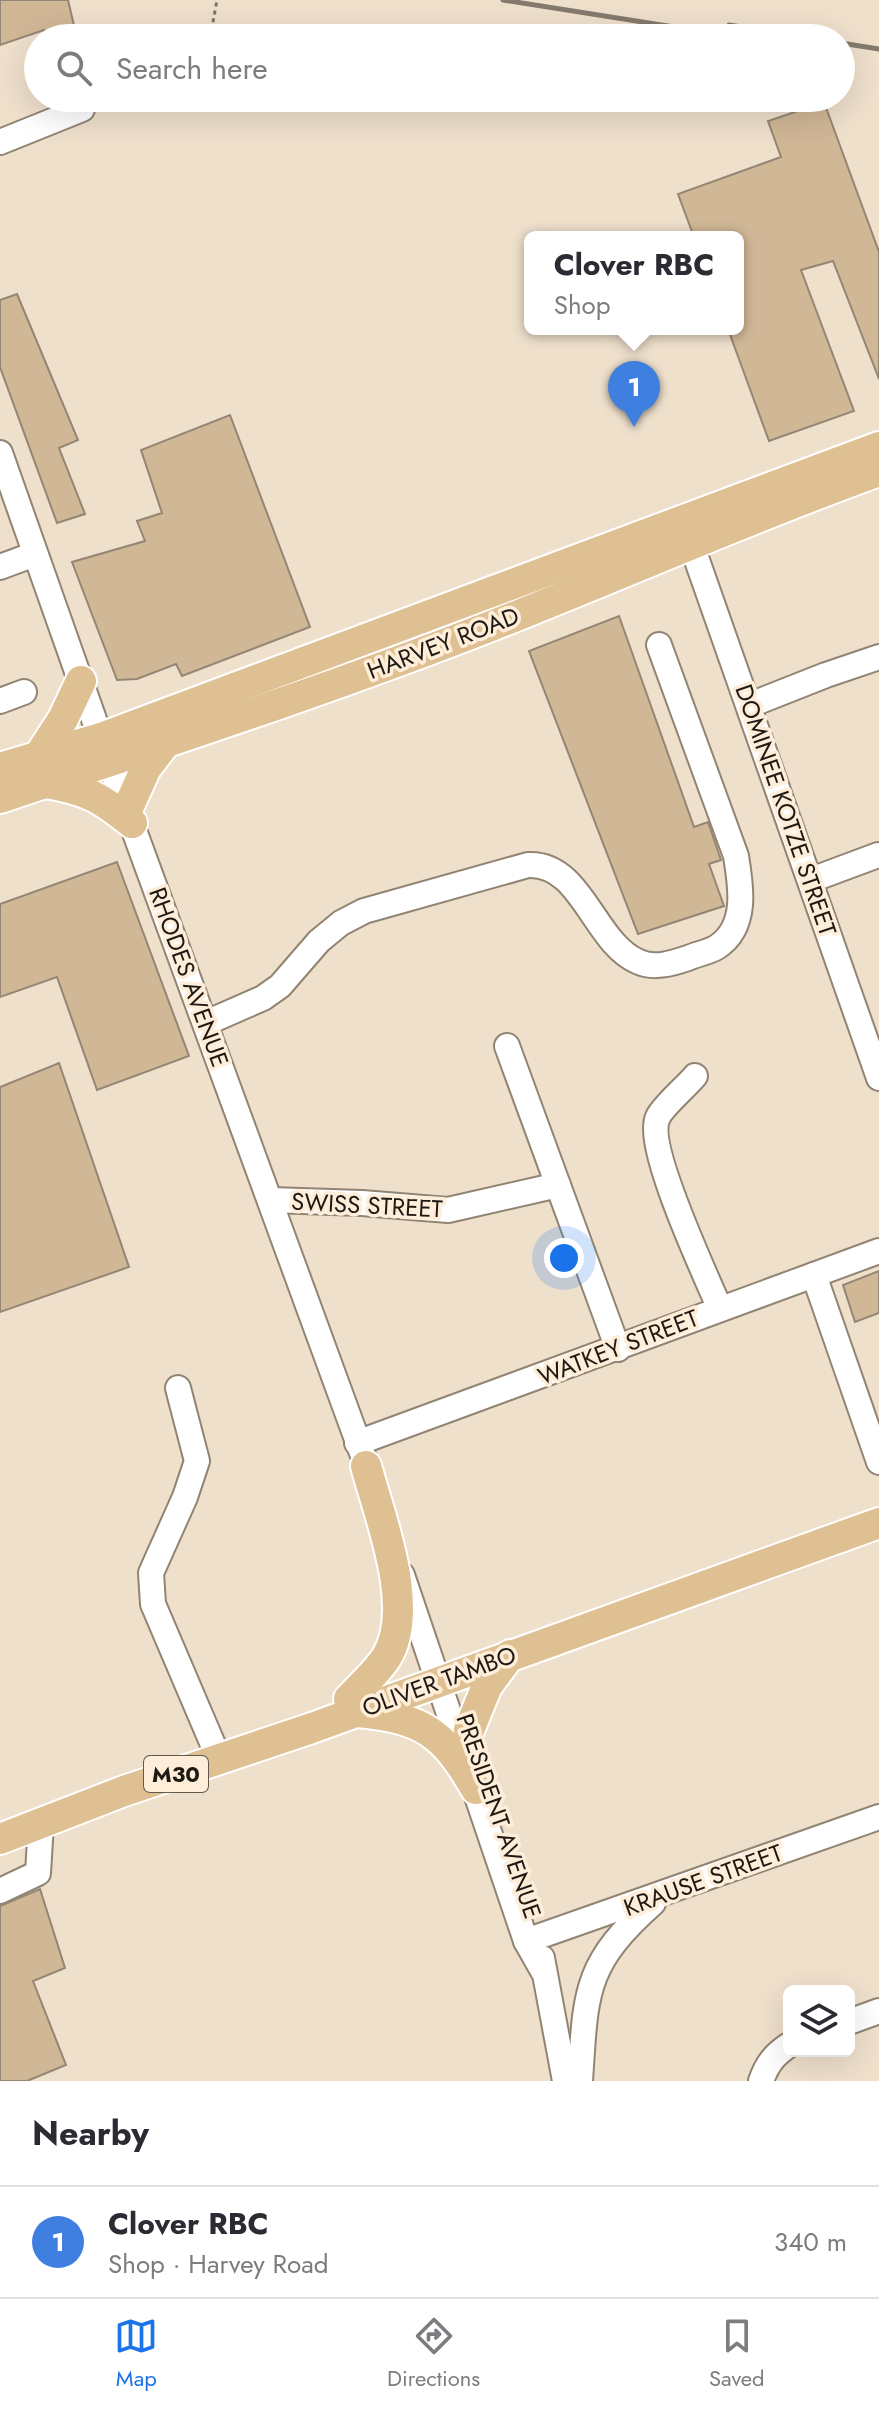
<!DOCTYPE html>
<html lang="en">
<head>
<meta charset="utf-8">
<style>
  body { margin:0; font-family:Jost,sans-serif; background:#f2f2f3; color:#2b2b33 }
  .controls { position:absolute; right:24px; bottom:24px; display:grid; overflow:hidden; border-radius:12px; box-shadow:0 8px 32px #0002 }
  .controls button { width:72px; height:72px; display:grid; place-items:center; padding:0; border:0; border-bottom:2px solid #e1e1e2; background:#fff; color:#2b2b33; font:40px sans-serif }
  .you { position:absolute; left:564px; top:1258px; width:28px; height:28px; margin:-20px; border:6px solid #fff; border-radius:50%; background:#1a73e8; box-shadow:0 0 0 12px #1a73e833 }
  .badge { display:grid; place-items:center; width:52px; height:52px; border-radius:50%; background:#1a73e8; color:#fff; font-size:26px; font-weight:700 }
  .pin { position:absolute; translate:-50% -66px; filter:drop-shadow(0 2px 4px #0008) }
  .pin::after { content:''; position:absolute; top:42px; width:28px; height:24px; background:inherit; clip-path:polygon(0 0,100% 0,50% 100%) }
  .popup { position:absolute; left:524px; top:231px; width:220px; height:104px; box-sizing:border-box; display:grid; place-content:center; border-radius:12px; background:#fff; filter:drop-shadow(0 2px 6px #0005); font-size:26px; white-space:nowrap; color:#7c7c81 }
  .popup b { font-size:30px; color:#2b2b33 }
  .popup::after { content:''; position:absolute; left:50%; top:100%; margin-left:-16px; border:16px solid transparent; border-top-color:#fff }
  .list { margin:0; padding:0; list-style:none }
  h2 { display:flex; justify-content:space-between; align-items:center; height:104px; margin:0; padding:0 32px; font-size:34px }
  h2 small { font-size:26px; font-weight:400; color:#7c7c81 }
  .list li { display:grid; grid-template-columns:52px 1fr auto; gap:24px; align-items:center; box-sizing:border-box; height:112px; padding:0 32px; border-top:2px solid #e1e1e2 }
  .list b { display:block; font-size:30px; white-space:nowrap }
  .list p { margin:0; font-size:26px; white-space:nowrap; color:#7c7c81 }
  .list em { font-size:26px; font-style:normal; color:#7c7c81 }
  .icon { flex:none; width:44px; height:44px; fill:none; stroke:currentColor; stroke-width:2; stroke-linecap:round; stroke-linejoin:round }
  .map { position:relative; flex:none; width:879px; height:2081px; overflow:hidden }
  .search { position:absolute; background:#fff; box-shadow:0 8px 32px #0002; left:24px; right:24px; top:24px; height:88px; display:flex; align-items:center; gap:20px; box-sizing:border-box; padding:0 28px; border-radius:44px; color:#7c7c81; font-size:30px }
  .sheet { height:216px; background:#fff }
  nav { display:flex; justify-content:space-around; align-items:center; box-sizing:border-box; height:112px; border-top:2px solid #e1e1e2; background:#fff; font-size:22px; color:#7c7c81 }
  nav a { display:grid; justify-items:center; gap:4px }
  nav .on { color:#1a73e8 }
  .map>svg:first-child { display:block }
</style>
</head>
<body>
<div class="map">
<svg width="879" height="2081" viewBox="0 0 879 2081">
  <rect width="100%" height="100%" fill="#efe0cc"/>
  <g fill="#d0b796" stroke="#948674" stroke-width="2">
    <path d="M0 0H68L77 38H47L44 30 0 45Z"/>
    <path d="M824 102 879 252V379L833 261 801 270 854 411 769 441 728 329H738V237H694L678 194 781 157 768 121Z"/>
    <path d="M17 294 78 440 59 448 85 514 57 523 0 367V300Z"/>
    <path d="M230 415 310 627 182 676 176 664 137 679 117 680 72 562 145 541 137 521 162 513 141 450Z"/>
    <path d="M619 616 694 827 708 822 721 860 709 864 724 906 638 934 529 651Z"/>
    <path d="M117 862 189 1056 97 1090 57 977 0 997V904Z"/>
    <path d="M59 1063 129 1267 0 1312V1087Z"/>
    <path d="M879 1271V1313L855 1322 843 1285Z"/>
    <path d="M40 1889 65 1968 33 1981 66 2065 27 2081H0V1906Z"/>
  </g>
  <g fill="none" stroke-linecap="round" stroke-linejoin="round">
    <g stroke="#928472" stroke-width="28">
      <g id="minor">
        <path d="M0 142 82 109"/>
        <path d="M0 453 109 762 373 1483"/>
        <path d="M686 529 879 1078"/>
        <path d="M0 567 35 554"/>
        <path d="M0 701 24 692"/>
        <path d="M750 705 826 675 879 657"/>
        <path d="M811 880 878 855"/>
        <path d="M206 1023 263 998 280 986 319 941 341 923 364 911 528 865C582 862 594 944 639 962 655 969 673 963 688 958 697 954 709 952 717 947 748 927 741 886 736 856L659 645"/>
        <path d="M507 1046 618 1349"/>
        <path d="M695 1076C686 1087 664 1105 658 1117 644 1145 706 1276 720 1309"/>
        <path d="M270 1200 362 1203 448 1210 558 1185"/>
        <path d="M814 1275 879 1462"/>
        <path d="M178 1388 197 1461 185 1497 151 1573 153 1604 214 1747"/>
        <path d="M357 1443 879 1251"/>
        <path d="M402 1575 526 1941 543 1971"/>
        <path d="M0 1891 38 1873 41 1823"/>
        <path d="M526 1941 879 1817"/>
        <path d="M542 1958 565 2081"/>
        <path d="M849 2022 879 2011"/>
        <path d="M580 2081C586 1993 583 1965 653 1903"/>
        <path d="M761 2081C767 2064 774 2055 789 2045"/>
      </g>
    </g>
    <g stroke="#fff" stroke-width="34">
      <g id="major">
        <path d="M39 756 63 719 81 681"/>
        <path d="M0 768 101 738 879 447"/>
        <path d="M46 783C87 790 100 797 132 823"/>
        <path d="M0 798C164 743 330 689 491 626 621 575 748 518 879 471"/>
        <path d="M127 810 146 768 166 742"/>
        <path d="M349 1699C361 1686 376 1673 386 1658 417 1609 380 1518 366 1466"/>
        <path d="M358 1712C423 1718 444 1733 476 1789"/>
        <path d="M469 1730 487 1686 510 1655"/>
        <path d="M0 1839 124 1791 309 1729 879 1523"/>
      </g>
    </g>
    <path stroke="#7e7467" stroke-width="3" stroke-dasharray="4 4" stroke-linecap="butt" d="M210 38 217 0"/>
    <use href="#minor" stroke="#fff" stroke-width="24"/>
    <use href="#major" stroke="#dfc092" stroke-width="30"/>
    <g stroke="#847a6d" stroke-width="5">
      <path d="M503 0 744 38"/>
      <path d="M729 25 811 38"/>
      <path d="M841 43 879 49"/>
    </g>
  </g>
  <g text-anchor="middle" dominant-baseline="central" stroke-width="7" stroke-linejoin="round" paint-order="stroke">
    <rect fill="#fdedd9" stroke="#61594e" stroke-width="2" x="144" y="1756" width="64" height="36" rx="6"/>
    <g font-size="22" font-weight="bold" fill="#1e1912">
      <text x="176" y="1774">M30</text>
    </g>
    <g font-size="24" fill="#1e1912" stroke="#fdedd9">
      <text transform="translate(443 643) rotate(-21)">HARVEY ROAD</text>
      <text transform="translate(786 810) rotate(71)">DOMINEE KOTZE STREET</text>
      <text transform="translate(189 977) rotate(70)">RHODES AVENUE</text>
      <text transform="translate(367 1205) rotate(3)">SWISS STREET</text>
      <text transform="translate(618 1347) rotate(-21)">WATKEY STREET</text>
      <text transform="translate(439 1681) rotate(-20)">OLIVER TAMBO</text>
      <text transform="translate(499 1816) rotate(71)">PRESIDENT AVENUE</text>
      <text transform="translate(703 1880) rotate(-20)">KRAUSE STREET</text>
    </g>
  </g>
</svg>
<div class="controls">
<button><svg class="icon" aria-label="layers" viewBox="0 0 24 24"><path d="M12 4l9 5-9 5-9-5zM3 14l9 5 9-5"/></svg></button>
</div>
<div class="you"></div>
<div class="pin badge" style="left:634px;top:427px;background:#3f7fe0">1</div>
<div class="popup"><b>Clover RBC</b>Shop</div>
<div class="search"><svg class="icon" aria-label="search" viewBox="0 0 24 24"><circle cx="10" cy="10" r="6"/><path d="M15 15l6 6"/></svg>Search here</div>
</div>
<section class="sheet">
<h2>Nearby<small></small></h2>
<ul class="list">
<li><span class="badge" style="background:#3f7fe0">1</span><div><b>Clover RBC</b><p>Shop · Harvey Road</p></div><em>340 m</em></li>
</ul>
</section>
<nav>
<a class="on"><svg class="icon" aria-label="map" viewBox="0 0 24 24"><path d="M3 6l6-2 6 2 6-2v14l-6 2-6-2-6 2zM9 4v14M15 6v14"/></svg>Map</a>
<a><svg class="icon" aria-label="directions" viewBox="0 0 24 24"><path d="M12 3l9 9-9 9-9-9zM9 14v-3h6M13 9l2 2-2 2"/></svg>Directions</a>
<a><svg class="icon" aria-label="saved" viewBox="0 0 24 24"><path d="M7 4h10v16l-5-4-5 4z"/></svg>Saved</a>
</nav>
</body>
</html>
